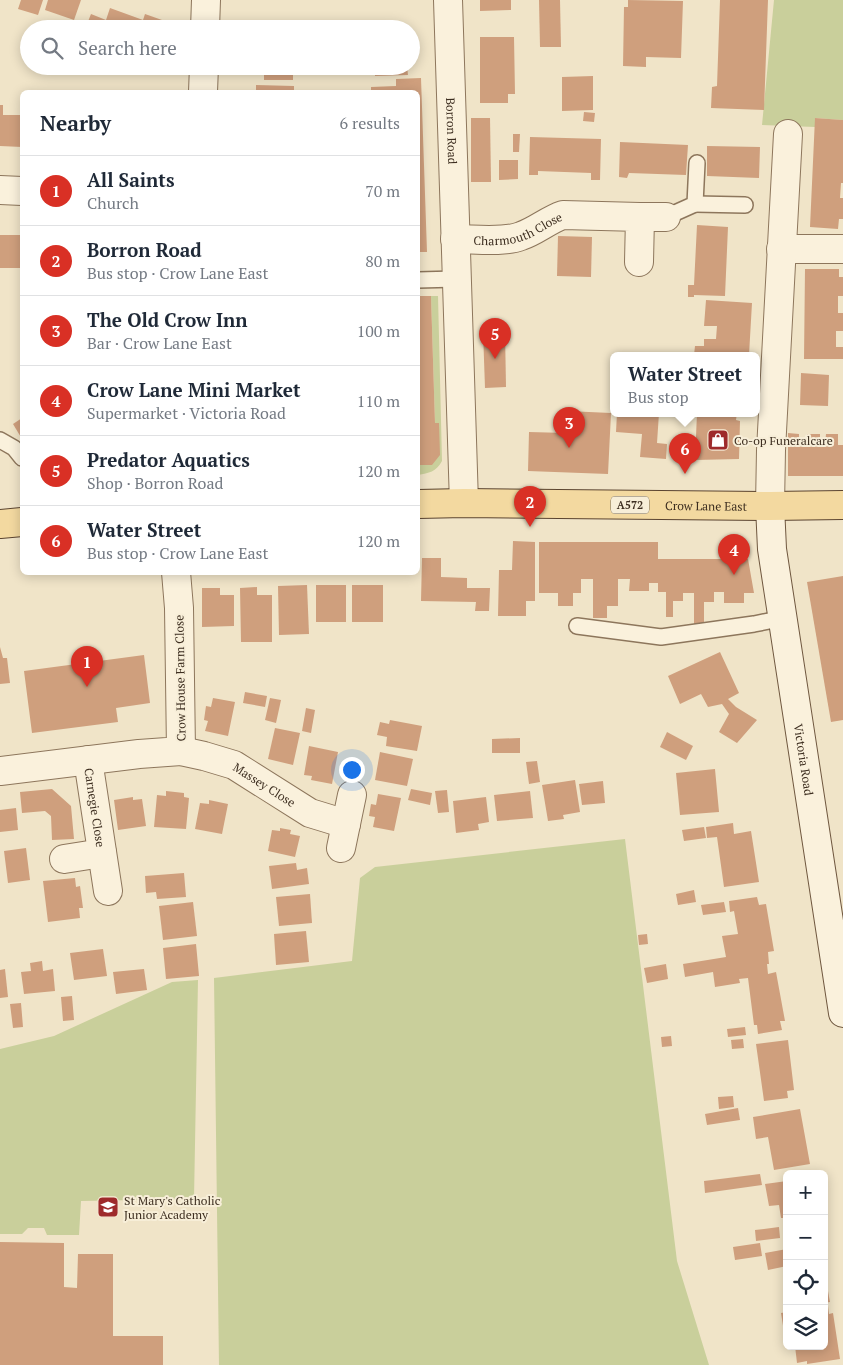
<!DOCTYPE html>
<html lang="en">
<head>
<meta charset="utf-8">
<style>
  body { margin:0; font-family:"PT Serif",serif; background:#f2f2f3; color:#1f2937 }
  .controls { position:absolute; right:15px; bottom:15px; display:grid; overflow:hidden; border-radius:8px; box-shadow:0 2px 12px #0003 }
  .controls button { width:45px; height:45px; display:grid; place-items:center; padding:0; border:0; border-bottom:1px solid #e0e1e3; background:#fff; color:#1f2937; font:25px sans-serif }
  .you { position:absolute; left:351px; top:769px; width:18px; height:18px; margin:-12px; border:4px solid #fff; border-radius:50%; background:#1a73e8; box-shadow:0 0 0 8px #1a73e833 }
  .badge { display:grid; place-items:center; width:32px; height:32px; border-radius:50%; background:#d93025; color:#fff; font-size:16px; font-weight:700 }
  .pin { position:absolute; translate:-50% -41px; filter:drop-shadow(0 1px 2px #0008) }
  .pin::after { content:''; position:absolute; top:26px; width:18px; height:15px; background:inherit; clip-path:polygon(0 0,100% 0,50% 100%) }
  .popup { position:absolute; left:610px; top:352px; width:150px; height:65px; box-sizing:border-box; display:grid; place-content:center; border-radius:8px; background:#fff; filter:drop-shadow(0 1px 4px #0005); font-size:16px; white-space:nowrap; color:#747a83 }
  .popup b { font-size:19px; color:#1f2937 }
  .popup::after { content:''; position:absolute; left:50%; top:100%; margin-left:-10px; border:10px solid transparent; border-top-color:#fff }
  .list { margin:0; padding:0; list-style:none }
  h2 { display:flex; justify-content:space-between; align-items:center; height:65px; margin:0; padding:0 20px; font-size:21px }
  h2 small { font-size:16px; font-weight:400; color:#747a83 }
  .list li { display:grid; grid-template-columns:32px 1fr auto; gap:15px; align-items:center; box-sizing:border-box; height:70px; padding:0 20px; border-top:1px solid #e0e1e3 }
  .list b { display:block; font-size:19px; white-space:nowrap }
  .list p { margin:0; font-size:16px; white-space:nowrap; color:#747a83 }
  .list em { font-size:16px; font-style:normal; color:#747a83 }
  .icon { flex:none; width:28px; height:28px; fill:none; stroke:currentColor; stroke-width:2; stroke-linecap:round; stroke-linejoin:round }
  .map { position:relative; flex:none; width:843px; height:1365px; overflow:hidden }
  .search { position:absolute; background:#fff; box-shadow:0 2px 12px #0003; left:20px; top:20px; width:400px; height:55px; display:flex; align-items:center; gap:12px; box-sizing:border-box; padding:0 18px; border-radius:28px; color:#747a83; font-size:19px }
  .panel { position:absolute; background:#fff; box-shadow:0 2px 12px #0003; left:20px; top:90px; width:400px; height:485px; border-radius:8px }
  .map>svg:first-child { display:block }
</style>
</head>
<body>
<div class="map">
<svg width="843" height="1365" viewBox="0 0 843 1365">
  <rect width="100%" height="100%" fill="#f0e4c8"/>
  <g fill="#c9cf9b">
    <path d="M774 0H843V120L815 118V127L762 125Z"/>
    <path d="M431 296H438L442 461C436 472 429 473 418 475V465H432L435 423Z"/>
    <path d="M625 839 677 1261 709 1365H219L214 978 352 961 360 878 375 867Z"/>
    <path d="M198 980 194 1199 81 1201 79 1235H47L44 1228H28L22 1234H0V1049L54 1036 172 982Z"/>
  </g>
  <g fill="#cf9f7d">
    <path d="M21 0H43L38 15 18 9Z"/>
    <path d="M48 0H81L74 20 45 10Z"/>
    <path d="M480 0H511V10L480 11Z"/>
    <path d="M539 0H560L561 47H540Z"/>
    <path d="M628 0 683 1 681 58 646 57V67L623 66 624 7H628Z"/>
    <path d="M720 0H768L764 110 711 108 712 87 717 86Z"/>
    <path d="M110 8 143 20 145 14 162 20 159 29H85L91 14 106 20Z"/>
    <path d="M480 37H514L515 94H508V103H480Z"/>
    <rect x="264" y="66" width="29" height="14"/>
    <path d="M375 66H407L408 75 375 76Z"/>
    <path d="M593 76V110L562 111V77Z"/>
    <path d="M421 78 427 252H418V92H371V87L396 86V79Z"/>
    <path d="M256 85 294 86V92H256Z"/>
    <path d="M0 105H3V115H22V147L0 146Z"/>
    <path d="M584 112 595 113 594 122 583 121Z"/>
    <path d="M471 118H490L491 182H471Z"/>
    <path d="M815 118 843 120V183H841L840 198H843V219H839L838 229 810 227Z"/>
    <path d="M513 134H520L519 152H513Z"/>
    <path d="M530 137 601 139 600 180H591V173L538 171V175H529Z"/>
    <path d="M620 142 688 145 686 175 629 173 627 178 619 177Z"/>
    <path d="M707 146 760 147 759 178 707 176Z"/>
    <path d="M499 160H518V179L499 180Z"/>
    <path d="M697 225 728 227 725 296 694 295V297H688V285H694Z"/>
    <rect x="0" y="235" width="22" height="33"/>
    <path d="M558 236 592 237 591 277 557 276Z"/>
    <path d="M805 269H839V277H843V296H838V313H843V331H836V347H843V359H804Z"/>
    <path d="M418 296H431L435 423H439L440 455 432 465H418Z"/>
    <path d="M706 300 752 303 749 355H694L695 346H704V339H716L717 326H704Z"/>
    <path d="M483 331H505L506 387 485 388Z"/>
    <path d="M801 373 829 375 828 406 800 405Z"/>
    <path d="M567 411 611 413 608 474 528 471 529 432 566 433Z"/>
    <path d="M617 413H659L657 443 667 444 666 459 640 457 642 434 616 432Z"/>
    <path d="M697 413H737L736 420 740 421 739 459 695 460Z"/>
    <path d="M22 418V439L13 424Z"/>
    <path d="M788 433 799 434V443H807V434H820V445H825L826 434H838V445H843V476H788Z"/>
    <path d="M513 541 535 542V601H526V616H498L499 570H512Z"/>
    <path d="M539 542H658V559H748L754 593H744V603H724V592H714V602H704V627H694V593H683V601H673V617H666V592H658V583H649V591H629L630 579H618V606H607V618H593V579H581V593H573V606H558V593H539Z"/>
    <path d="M422 558H441V577L467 578V588H490L489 611H475L476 602 421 601Z"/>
    <path d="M843 576V720L831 722 807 582Z"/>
    <path d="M307 585 309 634 279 635 278 586Z"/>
    <rect x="316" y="585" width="30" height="37"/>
    <rect x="352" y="585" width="31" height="37"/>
    <path d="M257 587V595H272V642H241L240 588Z"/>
    <path d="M202 588H220V595H234V626L202 627Z"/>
    <path d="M0 647 3 658H7L10 683 0 684Z"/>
    <path d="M720 652 739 693 728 699 736 707 757 720 737 743 719 732 729 714 722 704 708 707 701 694 680 704 668 676Z"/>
    <path d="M144 655 150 703 116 708 118 722 32 733 24 671Z"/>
    <path d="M245 692 267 696 265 707 243 703Z"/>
    <path d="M213 698 235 702 228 736 205 731 208 721 204 720 206 706 211 707Z"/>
    <path d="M270 698 281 700 276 723 265 720Z"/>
    <path d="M306 708 315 710 311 733 302 731Z"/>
    <path d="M390 720 422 726 417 751 386 746 387 737 377 735 380 722 389 724Z"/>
    <path d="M275 728 300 733 293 765 268 759Z"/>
    <path d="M667 732 693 746 686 760 660 747Z"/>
    <path d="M520 738V753H492V739Z"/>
    <path d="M309 746 338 752 332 784 311 780 312 776 304 775Z"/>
    <path d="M380 752 413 759 407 786 375 780Z"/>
    <path d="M537 761 540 782 529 784 526 762Z"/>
    <path d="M715 769 719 812 680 815 676 773Z"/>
    <path d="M575 780 580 812 563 815 564 819 548 821 542 785Z"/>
    <path d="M603 781 605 803 582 805 579 784Z"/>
    <path d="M52 789 71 806 74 839 52 840 51 816 45 811 22 813 20 792Z"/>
    <path d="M411 789 432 793 430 805 408 800Z"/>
    <path d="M447 790 449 812 438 813 435 791Z"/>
    <path d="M166 791 184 793V797L189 798 186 829 154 827 157 795 166 796Z"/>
    <path d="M530 791 533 818 497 821 494 795Z"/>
    <path d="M378 794 401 798 394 831 373 827 375 817 369 816 371 804 376 805Z"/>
    <path d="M133 797V800L142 799 146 826 118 830 114 800Z"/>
    <path d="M486 797 489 822 478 824 479 830 456 833 453 801Z"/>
    <path d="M209 800 228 804 222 834 195 829 200 803 209 804Z"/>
    <path d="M16 808 18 830 0 832V810Z"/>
    <path d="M733 823 734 834 751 831 759 882 724 887 717 837 707 838 706 827Z"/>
    <path d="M704 827 706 838 684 841 682 830Z"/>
    <path d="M280 828 291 830 290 834 300 836 295 857 268 851 272 830 280 831Z"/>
    <path d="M26 848 30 880 8 883 4 851Z"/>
    <path d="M296 863 297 870 307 868 309 884 272 889 269 866Z"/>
    <path d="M184 873 186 897 157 899 156 892 146 893 145 876Z"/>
    <path d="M75 878 76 887 80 886 83 908H79L80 918 48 922 43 881Z"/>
    <path d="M694 890 696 902 678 905 676 894Z"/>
    <path d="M310 894 312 923 279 926 276 897Z"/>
    <path d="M757 897 759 905 766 904 774 951 768 952 769 964H767L768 974 776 972 785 1021H780L782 1030 758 1034 757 1025H754L748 978 739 979 740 983 715 987 713 972 685 977 683 964 726 957 722 936 738 934 734 911 730 912 729 901Z"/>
    <path d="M193 902 197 936 163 940 159 906Z"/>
    <path d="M724 902 726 912 703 915 701 905Z"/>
    <path d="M306 931 309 962 276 965 274 934Z"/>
    <path d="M647 934 648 944 639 945 638 935Z"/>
    <path d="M196 944 199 976 166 979 163 948Z"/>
    <path d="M103 949 107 976 74 980 70 953Z"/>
    <path d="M42 961 43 971 53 969 55 991 24 994 21 972 31 971 30 963Z"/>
    <path d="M666 964 668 979 647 983 644 968Z"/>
    <path d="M5 969 8 997 0 998V970Z"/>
    <path d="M144 969 147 990 116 994 113 972Z"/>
    <path d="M72 996 74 1020 63 1021 61 997Z"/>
    <path d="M21 1003 23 1027 13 1028 10 1004Z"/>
    <path d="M745 1027 746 1035 728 1037 727 1029Z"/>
    <path d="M671 1036 672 1046 662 1047 661 1037Z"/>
    <path d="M743 1039 744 1048 732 1049 731 1040Z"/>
    <path d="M788 1040 794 1090 787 1091 788 1098 764 1101 756 1044Z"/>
    <path d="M733 1096 734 1107 719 1109 718 1097Z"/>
    <path d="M738 1108 740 1120 707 1125 705 1114Z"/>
    <path d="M800 1109 810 1164 774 1170 768 1137 756 1139 753 1117Z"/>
    <path d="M760 1174 762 1185 705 1193 704 1181Z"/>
    <path d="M787 1181V1224H786L785 1218H781L779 1205 769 1206 765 1184Z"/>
    <path d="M779 1227 780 1238 756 1241 755 1230Z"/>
    <path d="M0 1242 64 1243V1287L77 1288 78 1254H113V1336H163V1365H0Z"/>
    <path d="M760 1243 762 1256 735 1260 733 1247Z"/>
    <path d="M787 1249V1266L768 1270 765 1253Z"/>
    <path d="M824 1269 830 1302 824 1303Z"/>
    <path d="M828 1306 829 1314 833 1313 840 1359 807 1364V1361L797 1363 795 1346H824V1307Z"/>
    <path d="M787 1312V1332H784L781 1313Z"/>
  </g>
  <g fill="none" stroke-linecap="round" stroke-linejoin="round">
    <g stroke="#8d765c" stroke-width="18">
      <g id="lane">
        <path d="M695 204 745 205"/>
        <path d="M666 217 695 204 697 163"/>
        <path d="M418 280 456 279"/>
        <path d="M0 440 14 448 22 458"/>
        <path d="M577 626 661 637 754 624 784 618"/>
      </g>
    </g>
    <g stroke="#8d765c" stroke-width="30">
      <g id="street">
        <path id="s1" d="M448 0 464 503"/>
        <path d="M205 29 206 0"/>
        <path d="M203 92 204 66"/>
        <path d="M0 190 22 191"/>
        <path d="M640 217H666"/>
        <path id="s2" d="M455 239C474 239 504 243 521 236 536 231 548 220 563 215L640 217 639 262"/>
        <path d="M781 249H843"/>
        <path d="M770 506 771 450 788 134"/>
        <path id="s3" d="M181 751 204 756 234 765 310 813 346 824"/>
        <path id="s4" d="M88 760 108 891"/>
        <path d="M0 771 139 754 181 751 179 608 176 572"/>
        <path d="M341 848 352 795"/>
        <path d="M64 859 102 853"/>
      </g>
    </g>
    <g stroke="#6f573f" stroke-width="30">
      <g id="secondary">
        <path id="s5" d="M770 506 772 549 843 1013"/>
      </g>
    </g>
    <g stroke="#5b4430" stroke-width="30">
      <g id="primary">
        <path id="s6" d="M418 504 464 503 770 506 843 505"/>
        <path d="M0 524 22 522"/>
      </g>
    </g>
    <use href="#lane" stroke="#faf1dc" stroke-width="15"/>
    <use href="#street" stroke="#faf1dc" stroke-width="28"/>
    <use href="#secondary" stroke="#faf1dc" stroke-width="28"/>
    <use href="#primary" stroke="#f3d9a0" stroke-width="28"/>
  </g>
  <defs>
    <g id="shop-square" transform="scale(1.125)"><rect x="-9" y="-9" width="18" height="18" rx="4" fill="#9e2a2b" stroke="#f7eed8"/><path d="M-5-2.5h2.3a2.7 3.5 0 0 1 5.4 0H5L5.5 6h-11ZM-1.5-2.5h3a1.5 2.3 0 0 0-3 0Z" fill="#fff"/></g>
    <g id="school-square" transform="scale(1.125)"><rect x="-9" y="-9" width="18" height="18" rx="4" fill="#9e2a2b" stroke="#f7eed8"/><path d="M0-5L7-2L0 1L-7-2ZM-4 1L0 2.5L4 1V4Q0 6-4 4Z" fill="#fff"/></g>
  </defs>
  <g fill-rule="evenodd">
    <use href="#shop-square" x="718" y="440"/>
    <use href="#school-square" x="108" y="1207"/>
  </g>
  <g text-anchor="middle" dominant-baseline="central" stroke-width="4" stroke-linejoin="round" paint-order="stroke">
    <rect fill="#f7eed8" stroke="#756857" stroke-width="1" x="611" y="496.5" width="38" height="17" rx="4"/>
    <g font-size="11" font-weight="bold" fill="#3d2e20">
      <text x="630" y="505">A572</text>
    </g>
    <g font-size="12" fill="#3d2e20" stroke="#f7eed8">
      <text stroke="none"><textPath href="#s1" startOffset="131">Borron Road</textPath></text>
      <text stroke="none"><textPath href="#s2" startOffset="65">Charmouth Close</textPath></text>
      <text stroke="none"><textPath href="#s6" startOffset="288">Crow Lane East</textPath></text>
      <text transform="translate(180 678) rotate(-91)">Crow House Farm Close</text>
      <text stroke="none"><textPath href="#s5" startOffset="256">Victoria Road</textPath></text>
      <text stroke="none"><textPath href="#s3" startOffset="91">Massey Close</textPath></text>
      <text stroke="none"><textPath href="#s4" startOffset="48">Carnegie Close</textPath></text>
    </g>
    <g font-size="12" fill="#3d2e20" stroke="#f7eed8" text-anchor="start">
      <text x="734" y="440">Co-op Funeralcare</text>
      <text x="124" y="1200">St Mary's Catholic<tspan x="124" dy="14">Junior Academy</tspan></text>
    </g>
  </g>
</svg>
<div class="controls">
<button>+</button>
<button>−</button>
<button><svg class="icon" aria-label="locate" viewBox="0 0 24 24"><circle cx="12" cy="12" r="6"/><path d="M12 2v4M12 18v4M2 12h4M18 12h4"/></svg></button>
<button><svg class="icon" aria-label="layers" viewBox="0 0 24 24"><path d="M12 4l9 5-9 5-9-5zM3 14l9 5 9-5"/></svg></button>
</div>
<div class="you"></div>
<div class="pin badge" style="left:87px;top:687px">1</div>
<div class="pin badge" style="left:530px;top:527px">2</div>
<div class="pin badge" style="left:569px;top:448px">3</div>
<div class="pin badge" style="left:734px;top:575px">4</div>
<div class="pin badge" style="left:495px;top:359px">5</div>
<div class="pin badge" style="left:685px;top:474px">6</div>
<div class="popup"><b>Water Street</b>Bus stop</div>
<div class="search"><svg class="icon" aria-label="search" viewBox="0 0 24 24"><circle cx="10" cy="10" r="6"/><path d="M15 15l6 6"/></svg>Search here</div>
<section class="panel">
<h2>Nearby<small>6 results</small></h2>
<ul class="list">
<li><span class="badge">1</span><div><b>All Saints</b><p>Church</p></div><em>70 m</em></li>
<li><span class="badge">2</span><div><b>Borron Road</b><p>Bus stop · Crow Lane East</p></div><em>80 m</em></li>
<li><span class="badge">3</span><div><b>The Old Crow Inn</b><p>Bar · Crow Lane East</p></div><em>100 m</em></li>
<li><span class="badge">4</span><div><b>Crow Lane Mini Market</b><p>Supermarket · Victoria Road</p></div><em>110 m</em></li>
<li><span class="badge">5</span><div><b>Predator Aquatics</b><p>Shop · Borron Road</p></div><em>120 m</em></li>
<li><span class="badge">6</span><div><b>Water Street</b><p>Bus stop · Crow Lane East</p></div><em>120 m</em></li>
</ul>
</section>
</div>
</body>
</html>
